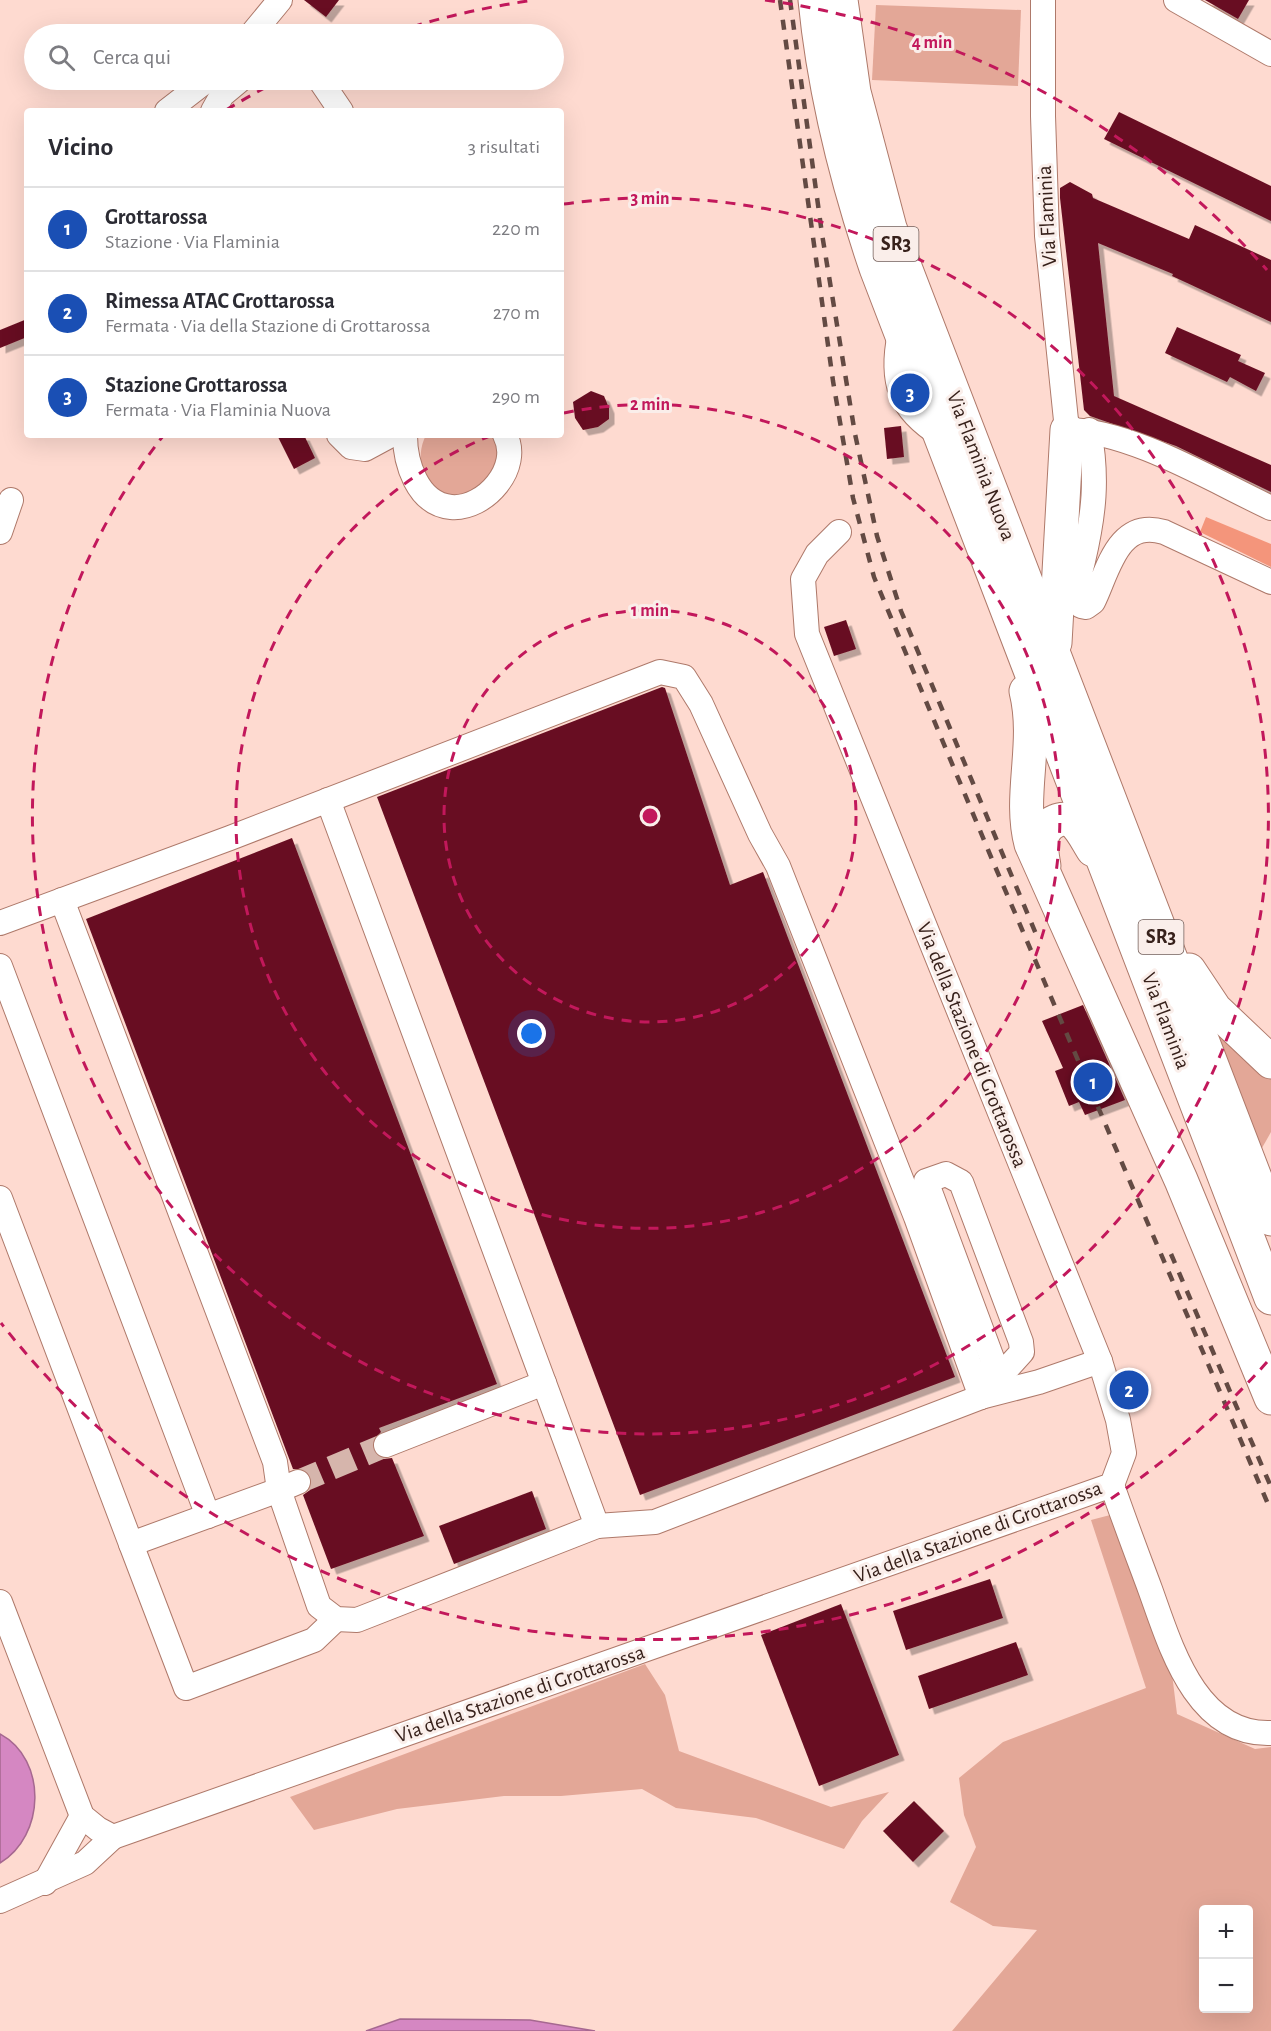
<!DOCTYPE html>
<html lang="it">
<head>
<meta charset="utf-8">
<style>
  body { margin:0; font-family:"Alegreya Sans",sans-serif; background:#f2f2f3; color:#2b2b33 }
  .controls { position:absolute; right:18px; bottom:18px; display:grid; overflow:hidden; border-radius:6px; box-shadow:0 6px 24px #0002 }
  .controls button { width:54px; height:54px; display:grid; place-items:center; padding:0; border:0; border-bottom:2px solid #e1e1e2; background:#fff; color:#2b2b33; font:30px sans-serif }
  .you { position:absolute; left:532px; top:1034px; width:21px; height:21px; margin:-15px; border:4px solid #fff; border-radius:50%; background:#1a73e8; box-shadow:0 0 0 9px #1a73e833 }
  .badge { display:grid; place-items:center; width:39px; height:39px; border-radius:50%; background:#111827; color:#fff; font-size:20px; font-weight:700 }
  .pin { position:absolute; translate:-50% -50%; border:3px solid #fff; box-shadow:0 2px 6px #0006 }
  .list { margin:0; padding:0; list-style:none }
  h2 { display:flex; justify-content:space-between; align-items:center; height:78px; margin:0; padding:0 24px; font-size:26px }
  h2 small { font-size:20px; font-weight:400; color:#7c7c81 }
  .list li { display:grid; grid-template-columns:39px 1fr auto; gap:18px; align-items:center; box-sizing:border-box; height:84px; padding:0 24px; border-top:2px solid #e1e1e2 }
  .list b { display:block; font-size:22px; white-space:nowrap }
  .list p { margin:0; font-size:20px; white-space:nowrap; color:#7c7c81 }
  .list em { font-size:20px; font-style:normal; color:#7c7c81 }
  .icon { flex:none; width:33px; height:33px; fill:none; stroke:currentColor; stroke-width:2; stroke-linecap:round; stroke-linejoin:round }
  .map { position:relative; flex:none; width:1271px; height:2031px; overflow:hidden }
  .search { position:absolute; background:#fff; box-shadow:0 6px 24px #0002; left:24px; top:24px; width:540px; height:66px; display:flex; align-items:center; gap:15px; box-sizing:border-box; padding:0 21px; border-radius:33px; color:#7c7c81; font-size:22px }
  .panel { position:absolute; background:#fff; box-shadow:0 6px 24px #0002; left:24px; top:108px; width:540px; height:330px; border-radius:6px }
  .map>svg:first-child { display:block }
</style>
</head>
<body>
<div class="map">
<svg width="1271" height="2031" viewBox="0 0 1271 2031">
  <defs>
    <filter id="shadow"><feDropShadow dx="5.5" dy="5.5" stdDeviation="0" flood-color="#0004"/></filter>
  </defs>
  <rect width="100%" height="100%" fill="#fedad0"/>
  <g fill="#e3a797" fill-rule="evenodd">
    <path d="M876 5 1021 10 1018 86 872 80Z"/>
    <path d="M426 435H495L501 461 478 493C470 494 458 498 450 496 422 490 414 458 426 435Z"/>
    <path d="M1206 1024 1271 1076V1132L1258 1155Z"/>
    <path d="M1114 1514 1172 1674 1177 1714 1255 1749 1271 1747V2031H952L1037 1930 993 1926 950 1902 976 1847 964 1815 959 1778 1003 1742 1146 1688 1091 1520ZM1204 1910H1248V2008H1204Z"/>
    <path d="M645 1664 665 1695 679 1751 831 1807 889 1792 862 1821 844 1849 756 1818 676 1808 642 1789 561 1796H504L397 1809 314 1830 290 1797Z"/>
  </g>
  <path fill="#f4957b" d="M1206 517 1271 544V567L1200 532Z"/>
  <g fill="#d587c2" stroke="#a66890" stroke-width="1.5">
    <path d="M0 1734C48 1760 45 1836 0 1863Z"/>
    <path d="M400 2019 530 2020 595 2031H366Z"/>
  </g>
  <g fill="#670e21" filter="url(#shadow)">
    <path d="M304 0H339L326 17Z"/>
    <path d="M1205 0H1249L1238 19Z"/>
    <path d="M1119 112 1271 186V221L1104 139Z"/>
    <path d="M1070 182 1092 194 1093 198 1189 239 1195 225 1271 260V322L1172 276 1173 274 1098 243 1114 396 1271 465V492L1176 446 1090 416 1084 410 1060 198V188Z"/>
    <path d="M27 319V337L0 348V330Z"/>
    <path d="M1177 327 1241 355 1238 361 1265 373 1256 391 1230 377 1227 382 1165 353Z"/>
    <path d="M591 391 604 396 609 408V419L598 427 583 430 575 418 573 402Z"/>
    <path d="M901 426 904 457 887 459 884 428Z"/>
    <path d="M277 435H304L315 458 294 469Z"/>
    <path d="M846 620 856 649 834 656 824 627Z"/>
    <path d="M662 687 665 688 730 885 763 872 955 1377 640 1495 377 797Z"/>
    <path d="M292 838 497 1384 379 1428 381 1432 372 1442 373 1451 383 1459 392 1458 424 1536 331 1569 303 1495 310 1490 311 1477 306 1470 293 1469 86 919Z"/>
    <path d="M1083 1005 1125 1100 1085 1115 1079 1102 1069 1106 1055 1071 1063 1068 1042 1021Z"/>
    <path d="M532 1491 546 1529 454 1564 439 1526Z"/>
    <path d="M990 1579 1003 1618 906 1650 893 1611Z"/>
    <path d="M841 1604 899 1755 819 1786 761 1635Z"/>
    <path d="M1016 1642 1028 1675 929 1709 918 1676Z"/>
    <path d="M914 1801 944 1831 913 1862 883 1831Z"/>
  </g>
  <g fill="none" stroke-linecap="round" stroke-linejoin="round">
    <path stroke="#d6b5ac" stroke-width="24" stroke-dasharray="24 12" stroke-linecap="butt" d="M298 1482 386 1445"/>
    <g stroke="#ae796a" stroke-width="26">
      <g id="minor">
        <path d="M1043 0V116L1047 236 1067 430C1130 430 1213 481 1271 508"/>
        <path d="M1176 0 1271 54"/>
        <path d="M252 34 280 0"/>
        <path d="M320 80 341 111"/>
        <path d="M167 111 207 80"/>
        <path d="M213 111 222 95 240 80"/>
        <path d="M900 333C890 381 899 410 942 436"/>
        <path d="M1089 430C1098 478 1094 514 1083 561 1080 574 1072 595 1081 606L1086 607 1093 602C1108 572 1117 518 1164 532L1271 582"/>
        <path d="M339 435 351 447 365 449 391 435"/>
        <path d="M405 435C405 462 417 504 451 507 485 510 522 467 505 435"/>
        <path d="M0 532 11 500"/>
        <path d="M62 900 275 1462 279 1490 298 1482"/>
        <path d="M0 923 230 838 660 672 684 677 701 704 760 834 778 866 916 1217 981 1397"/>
        <path d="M0 966 208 1516"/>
        <path d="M946 1174 961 1182 1021 1342 1022 1352 981 1397 993 1361 926 1181Z"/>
        <path d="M0 1198 131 1544 279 1490 319 1606 336 1619 357 1620 597 1526 328 800"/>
        <path d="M386 1445 544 1383"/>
        <path d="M1112 1485C1124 1520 1137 1554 1150 1589 1170 1644 1195 1736 1271 1733"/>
        <path d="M597 1526 655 1522 981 1397 1039 1382 1100 1361"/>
        <path d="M131 1544 186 1688 314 1640 336 1619"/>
        <path d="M0 1602 82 1816 98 1829 113 1837 1112 1485 1124 1453 1118 1420 1100 1361 807 634 803 579 817 554 839 532"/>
        <path d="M45 1883 82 1816"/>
        <path d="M0 1901 85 1863 113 1837"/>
      </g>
    </g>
    <g stroke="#ae796a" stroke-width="35">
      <g id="highway">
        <path d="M815 0C824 92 846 180 876 268L1271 1298"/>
        <path d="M841 0 854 92 890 228 1271 1219"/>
        <path d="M1055 643 1067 430"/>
        <path d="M1026 691C1039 744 1018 795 1031 844L1181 1180 1271 1398"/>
        <path d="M1044 866C1041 849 1037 829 1056 821 1060 819 1066 819 1070 820 1080 825 1087 841 1093 850"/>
        <path d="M1189 970 1215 1009 1271 1062"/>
      </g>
    </g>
    <use href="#minor" stroke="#fff" stroke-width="24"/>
    <use href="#highway" stroke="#fff" stroke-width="33"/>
    <g stroke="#634a43" stroke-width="4.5" stroke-dasharray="10 10" stroke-linecap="butt">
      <path d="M780 0 833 381 853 498 874 577 994 864 1271 1511"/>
      <path d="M790 0 822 234 855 434 877 536 901 611 1036 934"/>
      <path d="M1171 1254 1271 1487"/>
    </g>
  </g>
  <g fill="none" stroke="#c2185b" stroke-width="3" stroke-dasharray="10 8">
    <circle cx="650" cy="816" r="206"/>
    <path d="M564 413A412 412 0 1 1 492 435"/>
    <path d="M564 204A618 618 0 1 1 163 436"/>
    <path d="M1267 1362A824 824 0 0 1 1 1323M226 110A824 824 0 0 1 276 82M395 32A824 824 0 0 1 535 0M765 0A824 824 0 0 1 1267 270"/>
  </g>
  <g text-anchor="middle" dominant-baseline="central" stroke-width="6" stroke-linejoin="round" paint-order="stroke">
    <g fill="#faeeea" stroke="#725e59" stroke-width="1.5">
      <rect x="873.5" y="227" width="45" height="34" rx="4.5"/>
      <rect x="1138.5" y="920" width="45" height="34" rx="4.5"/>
    </g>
    <g font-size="20" font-weight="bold" fill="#37211b">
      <text x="896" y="244">SR3</text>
      <text x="1161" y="937">SR3</text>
    </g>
    <g font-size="21" fill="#37211b" stroke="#faeeea">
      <text transform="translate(1047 216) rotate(-93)">Via Flaminia</text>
      <text transform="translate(981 466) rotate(69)">Via Flaminia Nuova</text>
      <text transform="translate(1166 1021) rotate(69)">Via Flaminia</text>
      <text transform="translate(972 1045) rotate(68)">Via della Stazione di Grottarossa</text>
      <text transform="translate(978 1532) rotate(-20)">Via della Stazione di Grottarossa</text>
      <text transform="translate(520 1694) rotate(-19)">Via della Stazione di Grottarossa</text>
    </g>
  </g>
  <circle cx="650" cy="816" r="9" fill="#c2185b" stroke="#faeeea" stroke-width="3"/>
  <g font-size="18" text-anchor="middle" font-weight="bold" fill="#c2185b" stroke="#faeeea" stroke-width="6" stroke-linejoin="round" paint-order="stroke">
    <text x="932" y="48">4 min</text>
    <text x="650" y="204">3 min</text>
    <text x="650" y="410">2 min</text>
    <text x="650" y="616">1 min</text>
  </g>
</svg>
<div class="controls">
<button>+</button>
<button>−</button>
</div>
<div class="you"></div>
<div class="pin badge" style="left:1093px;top:1082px;background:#1a4fb4">1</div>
<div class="pin badge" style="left:1129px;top:1390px;background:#1a4fb4">2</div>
<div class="pin badge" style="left:910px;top:393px;background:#1a4fb4">3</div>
<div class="search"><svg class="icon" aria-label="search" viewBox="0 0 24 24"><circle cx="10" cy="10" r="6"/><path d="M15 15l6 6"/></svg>Cerca qui</div>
<section class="panel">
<h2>Vicino<small>3 risultati</small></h2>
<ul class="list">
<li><span class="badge" style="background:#1a4fb4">1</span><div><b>Grottarossa</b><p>Stazione · Via Flaminia</p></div><em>220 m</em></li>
<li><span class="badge" style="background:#1a4fb4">2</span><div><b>Rimessa ATAC Grottarossa</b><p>Fermata · Via della Stazione di Grottarossa</p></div><em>270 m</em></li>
<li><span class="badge" style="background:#1a4fb4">3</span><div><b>Stazione Grottarossa</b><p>Fermata · Via Flaminia Nuova</p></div><em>290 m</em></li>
</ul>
</section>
</div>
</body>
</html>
